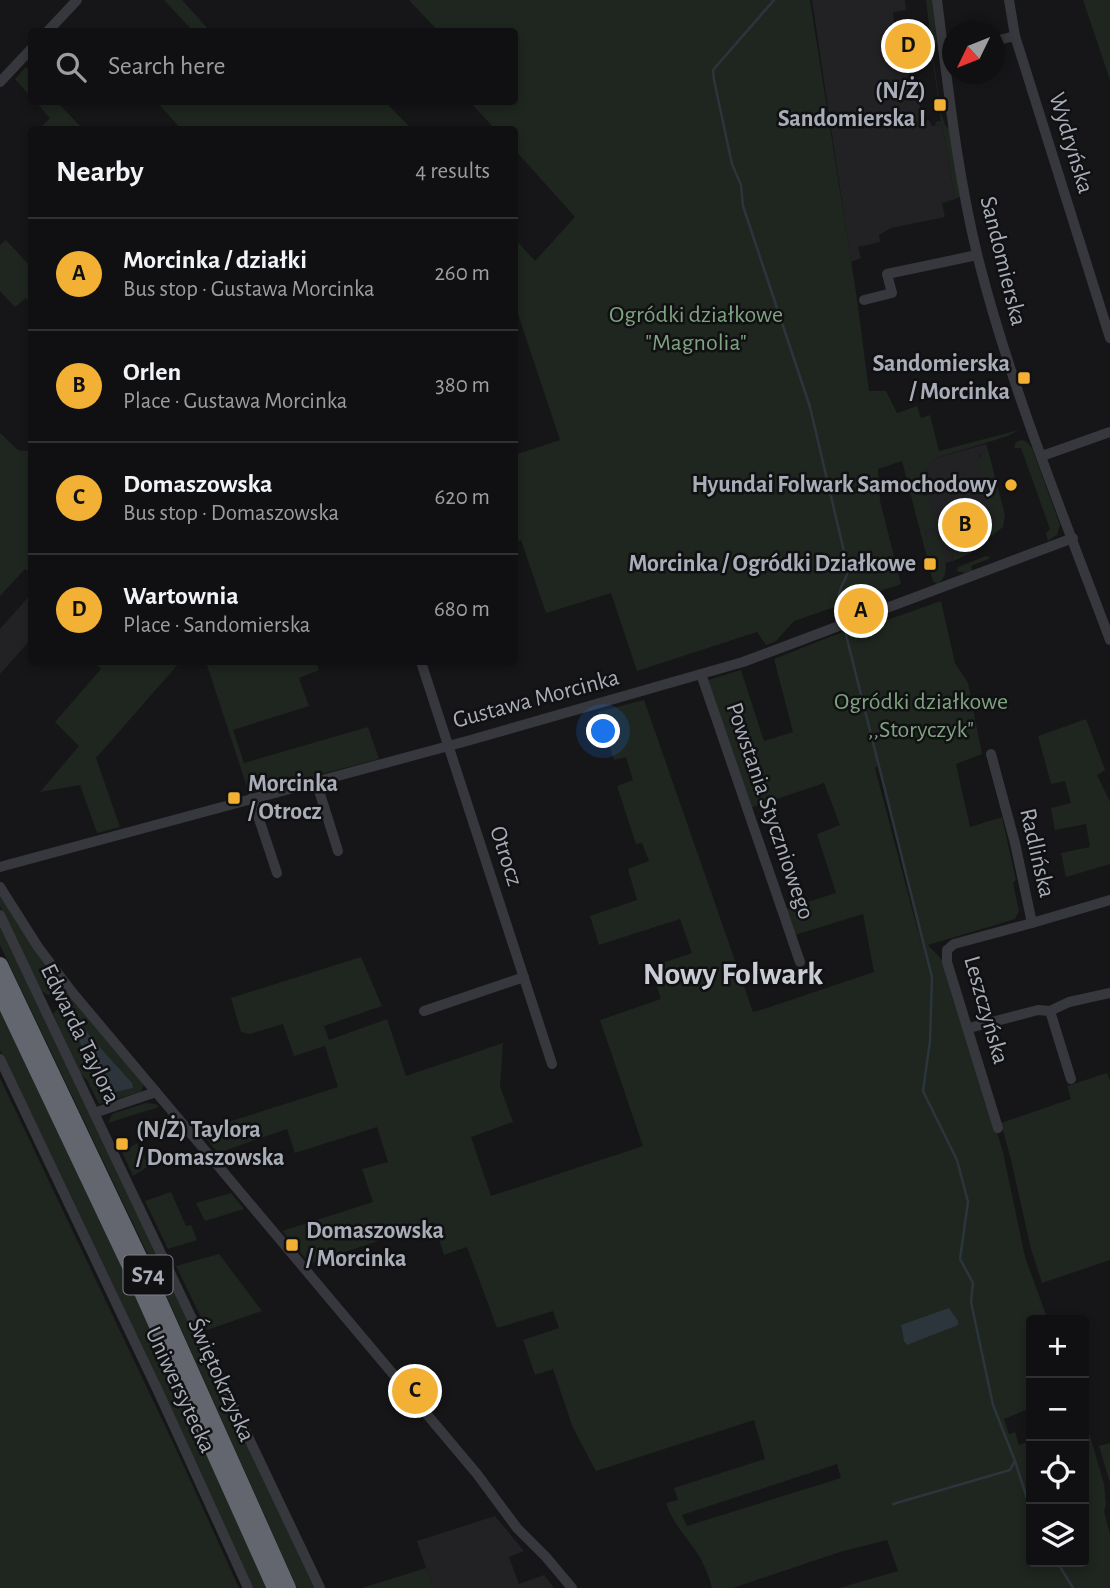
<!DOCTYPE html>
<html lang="en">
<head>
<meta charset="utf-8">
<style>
  body { margin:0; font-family:"Alegreya Sans",sans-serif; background:#19191b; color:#f1f3f6 }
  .controls { position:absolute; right:21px; bottom:21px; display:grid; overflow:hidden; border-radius:7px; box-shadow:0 4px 10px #0003 }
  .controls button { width:63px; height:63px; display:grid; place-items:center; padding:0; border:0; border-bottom:2px solid #303032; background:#101012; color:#f1f3f6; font:35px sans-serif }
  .compass { position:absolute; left:942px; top:21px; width:63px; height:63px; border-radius:50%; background:#101012; box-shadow:0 4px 10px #0003; rotate:227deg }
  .you { position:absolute; left:604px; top:732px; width:24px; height:24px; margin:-18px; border:5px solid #fff; border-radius:50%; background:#1a73e8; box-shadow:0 0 0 10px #1a73e833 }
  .badge { display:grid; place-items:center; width:46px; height:46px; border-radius:50%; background:#f2b134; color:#111; font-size:23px; font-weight:700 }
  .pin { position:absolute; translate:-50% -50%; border:4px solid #fff; box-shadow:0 2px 7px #0006 }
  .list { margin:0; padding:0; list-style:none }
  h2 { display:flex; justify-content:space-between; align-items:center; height:91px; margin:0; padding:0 28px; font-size:30px }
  h2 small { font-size:23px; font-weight:400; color:#9c9d9f }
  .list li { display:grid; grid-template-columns:46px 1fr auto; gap:21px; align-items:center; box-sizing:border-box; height:112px; padding:0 28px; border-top:2px solid #303032 }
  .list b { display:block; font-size:26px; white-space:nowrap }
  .list p { margin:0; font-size:23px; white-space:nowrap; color:#9c9d9f }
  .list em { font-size:23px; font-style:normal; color:#9c9d9f }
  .icon { flex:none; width:38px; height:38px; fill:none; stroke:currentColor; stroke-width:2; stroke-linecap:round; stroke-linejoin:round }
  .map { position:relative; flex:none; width:1110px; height:1588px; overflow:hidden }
  .search { position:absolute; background:#101012; box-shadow:0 4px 10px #0003; left:28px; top:28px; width:490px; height:77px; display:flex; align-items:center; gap:18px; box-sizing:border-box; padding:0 24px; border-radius:7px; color:#9c9d9f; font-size:26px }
  .panel { position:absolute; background:#101012; box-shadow:0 4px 10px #0003; left:28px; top:126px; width:490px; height:539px; border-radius:7px }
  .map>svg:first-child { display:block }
</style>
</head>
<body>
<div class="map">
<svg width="1110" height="1588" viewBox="0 0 1110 1588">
  <rect width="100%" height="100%" fill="#161618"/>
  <g fill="#222225">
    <path d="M812 0H905L906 10 893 12 894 23 908 22 922 121 929 120 932 126 942 124 955 198 942 203 945 217 891 228 879 235 880 242 858 247 861 258 851 262Z"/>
    <path d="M986 444 988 450 979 456 986 496 992 508 991 514H994L993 530 984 538 956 546 952 554 953 561 945 563 938 535 926 538 925 531 936 528 927 495 922 496 919 487 916 485 918 479H925L929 463 933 459Z"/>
    <path d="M31 594V639L0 674V629Z"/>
    <path d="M495 1516 524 1551 509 1557 519 1584 544 1575 554 1588H433L417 1541Z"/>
  </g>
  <g fill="#1e261f" fill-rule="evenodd">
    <path d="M164 0H182L210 31H193Z"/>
    <path d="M409 0H810L857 299 869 391H886L897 413 917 406 921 418 930 415 939 451 1019 430 1008 436 933 459 929 463 925 480 918 479 916 485 919 486 922 496 928 495 936 528 925 531 926 537 938 534C942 550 954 574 937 584L933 581 902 461 878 469 880 501 901 584 880 591 882 602 841 618 835 607 794 621 776 641 766 645 757 632 637 671 611 593 546 613 521 540 515 542V455L560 440 515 305V239L535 261 575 217 515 150 514 130 495 129 470 102H514V32L438 31Z"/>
    <path d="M926 0H932L937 43 931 47 926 43 931 42Z"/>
    <path d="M1083 0H1110V80Z"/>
    <path d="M932 55 934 63 941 114 946 127 949 128 960 197 942 204 955 197 942 124 936 125 935 122 941 121 933 61H928Z"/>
    <path d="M26 67 31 74V97L15 79Z"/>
    <path d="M36 102H57L83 129H39L50 118Z"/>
    <path d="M157 102H385L412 129H181Z"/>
    <path d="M6 240 31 267V303L26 298 15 307 0 291V245Z"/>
    <path d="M0 433 18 450 26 451 31 447 32 574 25 569 0 596Z"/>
    <path d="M1022 440 1028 443 1032 448 1060 525 1057 535 1048 541 1046 533 1050 529 1021 448H1014L1016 442Z"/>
    <path d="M988 450 1005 515 1003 527 992 536 990 534 993 527 994 515H991L989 508 991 506H989L977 463 981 455Z"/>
    <path d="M989 535 991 537 969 554 953 561 952 554 956 547Z"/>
    <path d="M986 556 991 558 971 566 972 571 965 573 957 571 958 567Z"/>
    <path d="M941 601 955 663 968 683 982 754 956 764 970 827 1002 817 1016 880 1013 883 1019 911 1015 919 928 945 942 960 966 1030 1003 1152 1025 1257 1048 1320H1031V1408L1004 1419 1009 1434 1015 1432 1019 1445 1031 1441V1562H1084V1422H1086L1104 1484 1106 1505 1104 1511 1110 1534V1588H839L898 1571 887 1540 840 1552 733 1588H712C708 1573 702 1559 693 1547 682 1532 672 1521 666 1503L678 1500 674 1488 765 1459 754 1420 596 1471 573 1428 553 1369 535 1375 523 1340 559 1328 553 1311 497 1328 467 1247 444 1255 434 1222 310 1264 282 1231 373 1202 362 1169 388 1162 377 1127 295 1153 287 1129 218 1153 200 1131 338 1087 325 1046 294 1056 283 1024 250 1034 241 1032 231 998 361 957 382 1006 324 1026 329 1040 387 1019 406 1076 503 1043 500 1086 513 1122 471 1137 491 1196 643 1146 600 1020 661 999 656 984 667 980 662 963 692 953 680 919 599 945 590 916 637 900 628 869 649 861 642 843 636 844 617 786 633 780 626 757 614 760 598 712 644 700 753 1012 764 1009 874 972 863 914 795 935 786 909 836 893 817 834 840 825 824 783 750 808 705 681 741 670 764 741 793 732 774 659 845 631 847 634ZM878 766 879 767 922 947 875 768ZM837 1464 841 1478 687 1526 682 1515Z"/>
    <path d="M94 662H180L96 758 120 827 97 833 80 785 40 792 79 746 55 722 101 669Z"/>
    <path d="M206 662H316L319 670 299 678 309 706 233 730 244 763 368 727 379 759 249 793Z"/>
    <path d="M1086 719 1105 770 1097 775 1110 802V864L1066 877 1061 853 1090 847 1086 824 1055 830 1051 808 1071 803 1065 781 1051 784 1038 736Z"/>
    <path d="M0 894 144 1084 141 1092 99 1104 87 1080 80 1073 53 1014 62 1004 56 992 48 995 40 990 0 906Z"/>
    <path d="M0 924 316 1588H297L149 1257 0 945Z"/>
    <path d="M0 1005 69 1150 268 1588H251L0 1050Z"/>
    <path d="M1107 1073 1110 1080V1260L1042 1283 1031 1249 1011 1160 1001 1123 1071 1099 1067 1086Z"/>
    <path d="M0 1078 176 1449 239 1588H0Z"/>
    <path d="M146 1103 155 1104 159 1107 108 1123 112 1114Z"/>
    <path d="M137 1143 149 1166 133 1176 122 1152Z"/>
    <path d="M171 1192 186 1226 191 1225 197 1240 168 1249 145 1201Z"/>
    <path d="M231 1193 244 1209 205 1221 196 1203Z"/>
    <path d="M219 1254 262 1311 207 1330 176 1266Z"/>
    <path d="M1110 1443V1483L1099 1446Z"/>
    <path d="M426 1568 433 1588H362Z"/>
  </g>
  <g fill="#2c353c">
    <path d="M73 1020 79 1022 94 1041 132 1083 133 1088 106 1094 73 1029Z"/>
    <path d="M949 1308 958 1321V1325L907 1345 904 1341 901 1325Z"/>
  </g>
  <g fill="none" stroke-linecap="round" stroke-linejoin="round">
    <g stroke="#2c353c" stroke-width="2.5">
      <path d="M774 0 713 70 714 80 732 164 741 185 743 206 810 407 846 560C850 581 843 577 839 594 837 602 840 610 841 618"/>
      <path d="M846 635 932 977 930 1041 923 1091 957 1160 968 1202 960 1259 973 1283 971 1302 993 1405 1015 1461 1010 1470 893 1504"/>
      <path d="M1015 1461 1031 1511"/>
      <path d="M1057 1562 1073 1588"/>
    </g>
    <g stroke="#37383d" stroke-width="10">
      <path d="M937 0C948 86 957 173 978 258 1011 388 1063 514 1110 640"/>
      <path d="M1009 0 1015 36 1110 338"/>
      <path d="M47 32 77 0"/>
      <path d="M995 41 1015 36"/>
      <path d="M0 82 32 48"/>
      <path d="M864 300 892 293 887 274 977 255"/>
      <path d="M1042 456 1110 432"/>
      <path d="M421 662 552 1064"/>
      <path d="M701 674 800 962"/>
      <path d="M991 754 1015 843 1032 923 1110 900"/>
      <path d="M316 781 338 851"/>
      <path d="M252 798 277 873"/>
      <path d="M0 867 467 741 743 662 1073 538"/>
      <path d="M0 887 38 947 72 992 477 1474 517 1528 546 1557 572 1588"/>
      <path d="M0 915 320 1588"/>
      <path d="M424 1011 524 977"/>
      <path d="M1050 1011 1069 1002 1110 993"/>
      <path d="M969 1028 1038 1010 1050 1011 1071 1079"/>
      <path d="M0 1059 158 1391 248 1588"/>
      <path d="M94 1113 156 1092"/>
      <path d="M998 1128 947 962V950L954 944 1032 923"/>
    </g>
    <g stroke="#63666e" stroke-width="16">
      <path d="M0 965 149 1278 288 1588"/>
      <path d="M0 992 137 1281 275 1588"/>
    </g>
  </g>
  <g fill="#f2b134" stroke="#111113" stroke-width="2.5">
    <rect x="933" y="98" width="14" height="14" rx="3.5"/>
    <rect x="1017" y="371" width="14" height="14" rx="3.5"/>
    <circle cx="1011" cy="485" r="7"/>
    <rect x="923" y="557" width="14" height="14" rx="3.5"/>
    <rect x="227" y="791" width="14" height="14" rx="3.5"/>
    <rect x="115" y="1137" width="14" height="14" rx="3.5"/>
    <rect x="285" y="1238" width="14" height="14" rx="3.5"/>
  </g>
  <g text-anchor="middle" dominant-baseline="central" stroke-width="5" stroke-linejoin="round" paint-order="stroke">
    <rect fill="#111113" stroke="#7b7e86" stroke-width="2" x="123.5" y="1255.5" width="49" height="39" rx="5"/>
    <g font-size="23" font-weight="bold" fill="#a8adb8">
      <text x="148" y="1275">S74</text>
    </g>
    <g font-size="24" font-weight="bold" fill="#a8adb8" stroke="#111113" text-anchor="end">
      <text x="926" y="91">(N/Ż)<tspan x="926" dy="28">Sandomierska I</tspan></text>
      <text x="1010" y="364">Sandomierska<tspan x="1010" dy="28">/ Morcinka</tspan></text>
      <text x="997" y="485">Hyundai Folwark Samochodowy</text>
      <text x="916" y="564">Morcinka / Ogródki Działkowe</text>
      <text x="248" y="784" text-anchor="start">Morcinka<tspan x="248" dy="28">/ Otrocz</tspan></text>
      <text x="136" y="1130" text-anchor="start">(N/Ż) Taylora<tspan x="136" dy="28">/ Domaszowska</tspan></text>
      <text x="306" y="1231" text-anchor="start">Domaszowska<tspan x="306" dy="28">/ Morcinka</tspan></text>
    </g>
    <g font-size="24" fill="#a8adb8" stroke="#111113">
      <text transform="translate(1071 143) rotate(73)">Wydryńska</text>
      <text transform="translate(1003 261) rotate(76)">Sandomierska</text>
      <text transform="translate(536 699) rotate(-15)">Gustawa Morcinka</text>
      <text transform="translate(770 811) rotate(71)">Powstania Styczniowego</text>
      <text transform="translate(1037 853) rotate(77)">Radlińska</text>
      <text transform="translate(506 856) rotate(72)">Otrocz</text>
      <text transform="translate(986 1010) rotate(74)">Leszczyńska</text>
      <text transform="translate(80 1034) rotate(64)">Edwarda Taylora</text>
      <text transform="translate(221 1380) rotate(66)">Świętokrzyska</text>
      <text transform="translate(180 1390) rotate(65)">Uniwersytecka</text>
    </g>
    <g font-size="24" fill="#7fa381" stroke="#111113">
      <text x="696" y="315">Ogródki działkowe<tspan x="696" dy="28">"Magnolia"</tspan></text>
      <text x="921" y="702">Ogródki działkowe<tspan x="921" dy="28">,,Storyczyk"</tspan></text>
    </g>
    <g font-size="32" font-weight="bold" fill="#c9ccd4" stroke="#111113">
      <text x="733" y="974">Nowy Folwark</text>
    </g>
  </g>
</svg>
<div class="controls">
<button>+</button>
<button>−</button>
<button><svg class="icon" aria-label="locate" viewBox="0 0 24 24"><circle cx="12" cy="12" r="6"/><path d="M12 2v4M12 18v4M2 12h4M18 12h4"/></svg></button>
<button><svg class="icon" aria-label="layers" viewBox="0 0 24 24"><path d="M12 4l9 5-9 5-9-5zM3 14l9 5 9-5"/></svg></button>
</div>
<svg class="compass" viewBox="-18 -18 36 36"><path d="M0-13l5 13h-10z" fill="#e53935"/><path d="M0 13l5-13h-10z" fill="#9c9d9f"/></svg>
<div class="you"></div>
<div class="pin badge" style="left:861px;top:611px">A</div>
<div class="pin badge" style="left:965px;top:525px">B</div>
<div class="pin badge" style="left:415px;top:1391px">C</div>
<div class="pin badge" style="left:908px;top:46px">D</div>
<div class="search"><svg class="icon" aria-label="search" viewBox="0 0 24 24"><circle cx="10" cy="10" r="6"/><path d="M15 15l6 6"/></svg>Search here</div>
<section class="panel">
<h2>Nearby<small>4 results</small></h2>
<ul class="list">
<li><span class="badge">A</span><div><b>Morcinka / działki</b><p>Bus stop · Gustawa Morcinka</p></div><em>260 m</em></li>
<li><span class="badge">B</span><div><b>Orlen</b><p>Place · Gustawa Morcinka</p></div><em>380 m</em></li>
<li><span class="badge">C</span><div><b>Domaszowska</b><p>Bus stop · Domaszowska</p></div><em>620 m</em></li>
<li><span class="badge">D</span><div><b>Wartownia</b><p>Place · Sandomierska</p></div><em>680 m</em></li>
</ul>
</section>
</div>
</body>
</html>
